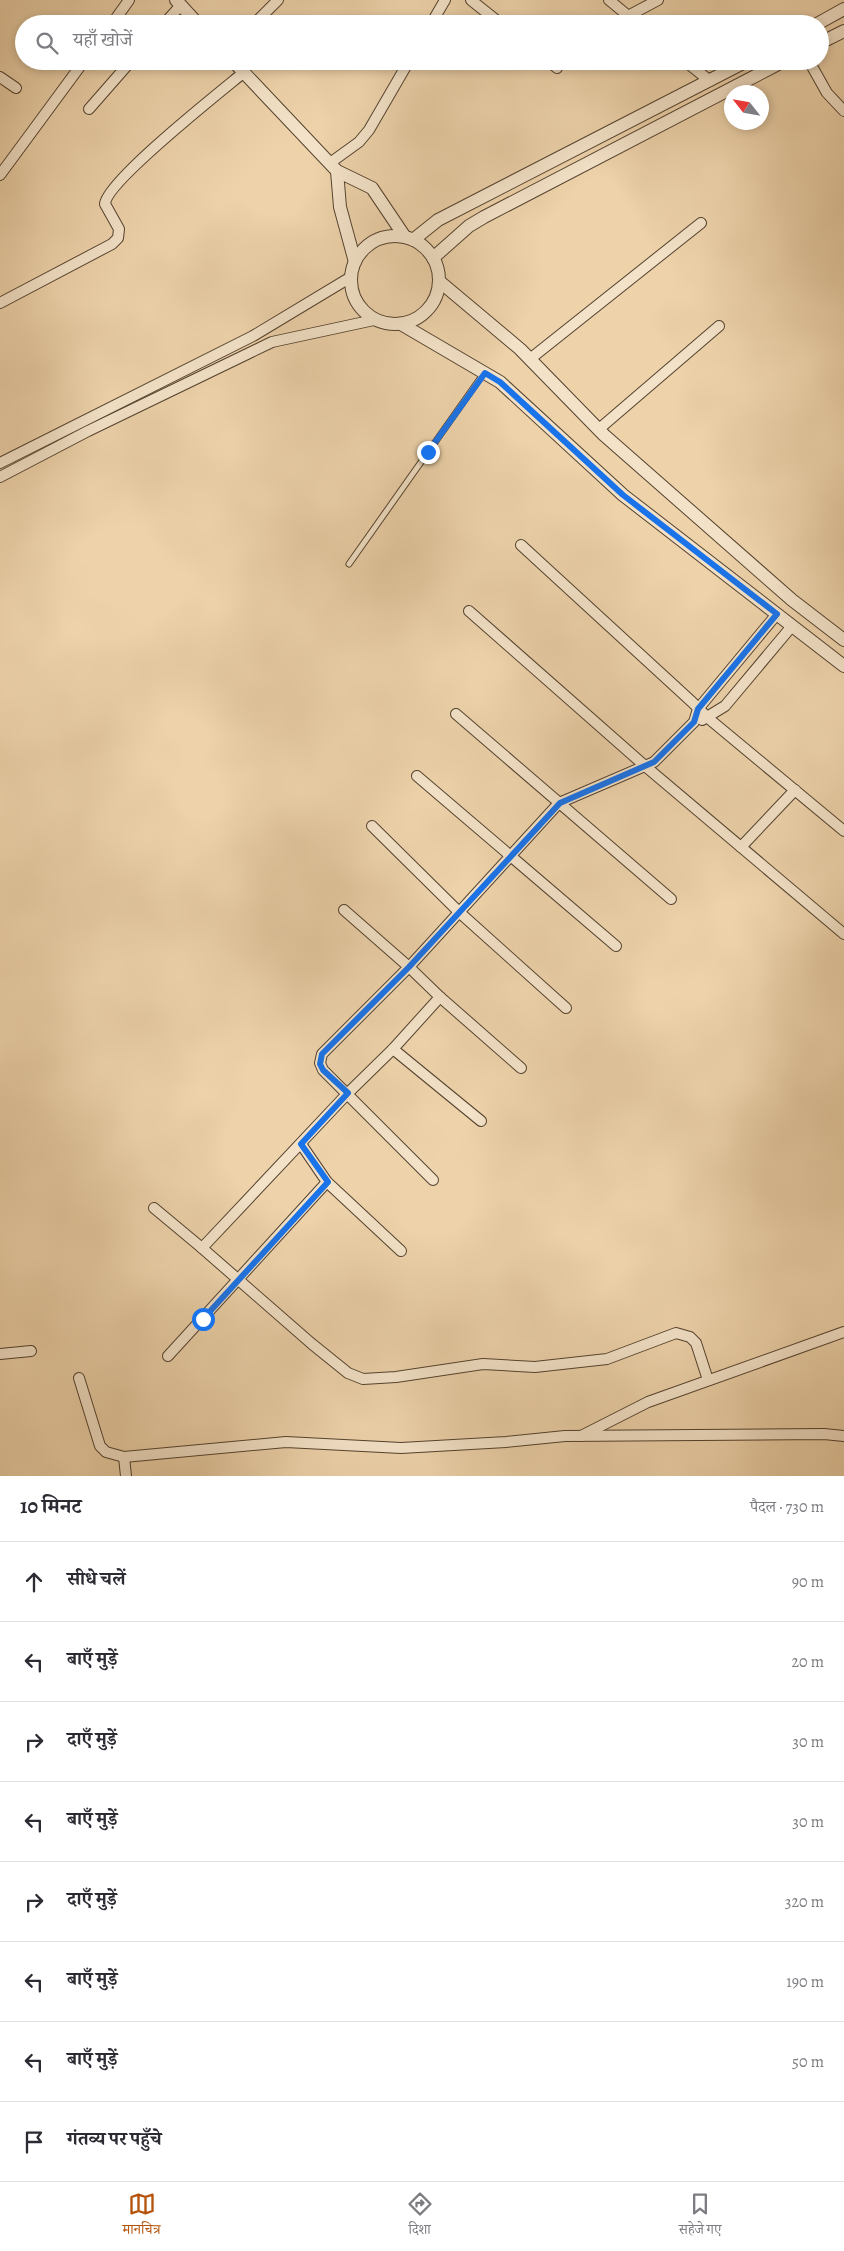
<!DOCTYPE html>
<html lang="hi">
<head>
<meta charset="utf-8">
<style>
  body { margin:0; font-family:Alegreya,"Noto Serif Devanagari",serif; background:#f2f2f3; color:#2b2b33 }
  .compass { position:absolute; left:724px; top:85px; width:45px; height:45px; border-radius:50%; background:#fff; box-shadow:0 2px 8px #0003; rotate:301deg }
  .stop { position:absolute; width:15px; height:15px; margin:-11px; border:4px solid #1a73e8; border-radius:50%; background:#fff }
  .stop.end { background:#1a73e8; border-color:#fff; box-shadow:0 1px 5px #0008 }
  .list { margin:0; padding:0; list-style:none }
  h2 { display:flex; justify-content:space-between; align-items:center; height:65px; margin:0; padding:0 20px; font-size:21px }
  h2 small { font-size:16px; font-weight:400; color:#7c7c81 }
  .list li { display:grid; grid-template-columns:32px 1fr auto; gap:15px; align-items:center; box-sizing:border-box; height:80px; padding:0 20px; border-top:1px solid #e1e1e2 }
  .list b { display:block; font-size:19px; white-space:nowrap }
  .list em { font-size:16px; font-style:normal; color:#7c7c81 }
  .icon { flex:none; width:28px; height:28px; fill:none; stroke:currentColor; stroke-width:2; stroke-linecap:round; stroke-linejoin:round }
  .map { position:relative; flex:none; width:844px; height:1476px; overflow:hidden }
  .search { position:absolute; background:#fff; box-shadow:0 2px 8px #0003; left:15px; right:15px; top:15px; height:55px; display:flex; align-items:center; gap:12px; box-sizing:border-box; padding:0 18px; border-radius:28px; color:#7c7c81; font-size:19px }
  .sheet { height:705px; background:#fff }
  nav { display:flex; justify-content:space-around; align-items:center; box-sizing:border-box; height:70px; border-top:1px solid #e1e1e2; background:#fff; font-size:14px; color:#7c7c81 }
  nav a { display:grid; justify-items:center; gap:2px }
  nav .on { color:#b45309 }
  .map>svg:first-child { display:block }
</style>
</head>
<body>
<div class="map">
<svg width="844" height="1476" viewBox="0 0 844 1476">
  <rect width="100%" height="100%" fill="#edd2aa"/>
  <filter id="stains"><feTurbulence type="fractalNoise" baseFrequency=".004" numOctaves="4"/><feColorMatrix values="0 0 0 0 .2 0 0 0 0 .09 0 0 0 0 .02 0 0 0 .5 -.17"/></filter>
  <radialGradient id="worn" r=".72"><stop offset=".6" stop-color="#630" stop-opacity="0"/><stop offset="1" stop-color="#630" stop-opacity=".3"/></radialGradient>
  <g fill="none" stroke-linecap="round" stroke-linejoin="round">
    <g stroke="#54422f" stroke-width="7">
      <path id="service" d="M349 564 484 373"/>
    </g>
    <g stroke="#54422f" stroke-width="12">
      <g id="minor">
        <path d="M471 0 501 24"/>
        <path d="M609 0 638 24"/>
        <path d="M628 16 658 0"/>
        <path d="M112 24 129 0"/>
        <path d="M164 24 181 5"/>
        <path d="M254 24 278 0"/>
        <path d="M431 24 445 0"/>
        <path d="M549 61 557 68"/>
        <path d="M685 61 710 81"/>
        <path d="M809 61 827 93 844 111"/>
        <path d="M0 77 16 88"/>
        <path d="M89 109 131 61"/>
        <path d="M330 163 359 142 369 130 409 61"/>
        <path d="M0 175 84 61"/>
        <path d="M0 303 112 244 118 238 119 229 105 204C106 182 220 92 243 73"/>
        <path d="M530 359 701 223"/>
        <path d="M599 429 719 326"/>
        <path d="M0 463 253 336 351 277"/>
        <path d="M0 477 88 431 272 342 374 320"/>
        <path d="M521 545 692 702 708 718 844 831"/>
        <path d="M469 611 645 766 654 762 694 722 698 709 777 614"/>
        <path d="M456 714 671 899"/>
        <path d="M702 720 725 706 792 626"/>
        <path d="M417 776 616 946"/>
        <path d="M372 826 459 912 566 1008"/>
        <path d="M741 847 795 790"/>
        <path d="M344 910 409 967 322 1054 320 1063 323 1070 433 1180"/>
        <path d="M440 997 521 1068"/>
        <path d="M393 1049 481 1121"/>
        <path d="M327 1182 401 1251"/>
        <path d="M154 1208 202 1248 312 1344 348 1373 363 1379 396 1377 483 1364 535 1367 607 1359 676 1333 690 1337 696 1343 708 1380"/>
        <path d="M202 1248 348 1093 393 1049 440 997 409 967 559 803 645 766 844 934"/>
        <path d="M0 1354 31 1351"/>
        <path d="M168 1356 327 1182 301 1144"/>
        <path d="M79 1378 100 1446 106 1452 124 1457 286 1442 401 1448 506 1442 565 1436 824 1434 844 1436"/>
        <path d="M581 1436 648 1402 844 1332"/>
        <path d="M124 1457 126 1476"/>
      </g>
    </g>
    <g stroke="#54422f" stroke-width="14">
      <g id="tertiary">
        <path d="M176 0 198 24"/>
        <path d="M817 24 844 9"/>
        <path d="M820 43 844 31"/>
        <path d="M233 61 337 171 372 188 405 237"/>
        <path d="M337 171 340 207 355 262"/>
        <circle cx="395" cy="280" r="44"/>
        <path d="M413 240 438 220 747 61"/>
        <path d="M433 258 469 226 484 217 784 61"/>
        <path d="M439 281 520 349 604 435 792 600 844 640"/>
        <path d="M401 324 500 382 623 495 844 666"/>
      </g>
    </g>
    <use href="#service" stroke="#f3e2c8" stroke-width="5"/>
    <use href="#minor" stroke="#f3e2c8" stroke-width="10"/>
    <use href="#tertiary" stroke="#f3e2c8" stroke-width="12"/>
  </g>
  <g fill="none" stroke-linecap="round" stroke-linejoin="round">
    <path stroke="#1a73e8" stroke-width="6" d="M203 1319 328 1182 301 1144 348 1093 323 1070 320 1064 322 1054 409 967 560 803 654 762 694 722 698 709 777 614 623 495 500 382 485 373 428 452"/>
  </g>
  <rect width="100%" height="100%" filter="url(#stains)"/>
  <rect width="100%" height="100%" fill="url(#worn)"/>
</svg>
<svg class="compass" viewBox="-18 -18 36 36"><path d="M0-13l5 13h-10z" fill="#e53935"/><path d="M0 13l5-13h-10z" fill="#7c7c81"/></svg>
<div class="stop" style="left:203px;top:1319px"></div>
<div class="stop end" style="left:428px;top:452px"></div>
<div class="search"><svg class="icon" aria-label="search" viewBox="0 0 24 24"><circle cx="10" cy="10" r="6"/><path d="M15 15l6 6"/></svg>यहाँ खोजें</div>
</div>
<section class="sheet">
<h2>10 मिनट<small>पैदल · 730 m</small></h2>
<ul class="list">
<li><svg class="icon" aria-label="ahead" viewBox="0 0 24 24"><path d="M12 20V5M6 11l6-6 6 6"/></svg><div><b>सीधे चलें</b></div><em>90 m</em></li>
<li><svg class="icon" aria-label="left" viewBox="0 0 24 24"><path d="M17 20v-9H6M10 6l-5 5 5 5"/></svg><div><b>बाएँ मुड़ें</b></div><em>20 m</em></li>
<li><svg class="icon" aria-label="right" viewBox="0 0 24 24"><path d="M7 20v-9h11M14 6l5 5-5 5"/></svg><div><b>दाएँ मुड़ें</b></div><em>30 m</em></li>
<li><svg class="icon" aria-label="left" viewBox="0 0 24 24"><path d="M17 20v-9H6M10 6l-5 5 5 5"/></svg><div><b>बाएँ मुड़ें</b></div><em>30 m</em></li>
<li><svg class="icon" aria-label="right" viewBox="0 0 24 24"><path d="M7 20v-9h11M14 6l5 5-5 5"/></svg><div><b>दाएँ मुड़ें</b></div><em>320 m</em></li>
<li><svg class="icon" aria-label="left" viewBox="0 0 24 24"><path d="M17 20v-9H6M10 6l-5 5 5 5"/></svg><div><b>बाएँ मुड़ें</b></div><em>190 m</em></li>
<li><svg class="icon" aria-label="left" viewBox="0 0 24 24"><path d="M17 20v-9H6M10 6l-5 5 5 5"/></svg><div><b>बाएँ मुड़ें</b></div><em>50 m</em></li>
<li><svg class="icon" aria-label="arrive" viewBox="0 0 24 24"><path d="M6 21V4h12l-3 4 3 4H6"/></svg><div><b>गंतव्य पर पहुँचे</b></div></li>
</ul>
</section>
<nav>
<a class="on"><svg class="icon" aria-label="map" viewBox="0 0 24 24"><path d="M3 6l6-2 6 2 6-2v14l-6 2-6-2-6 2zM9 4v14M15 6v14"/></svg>मानचित्र</a>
<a><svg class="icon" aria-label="directions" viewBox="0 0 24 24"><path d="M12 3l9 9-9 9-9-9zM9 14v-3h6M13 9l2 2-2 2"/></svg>दिशा</a>
<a><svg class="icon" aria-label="saved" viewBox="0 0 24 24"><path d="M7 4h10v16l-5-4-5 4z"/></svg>सहेजे गए</a>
</nav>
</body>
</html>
